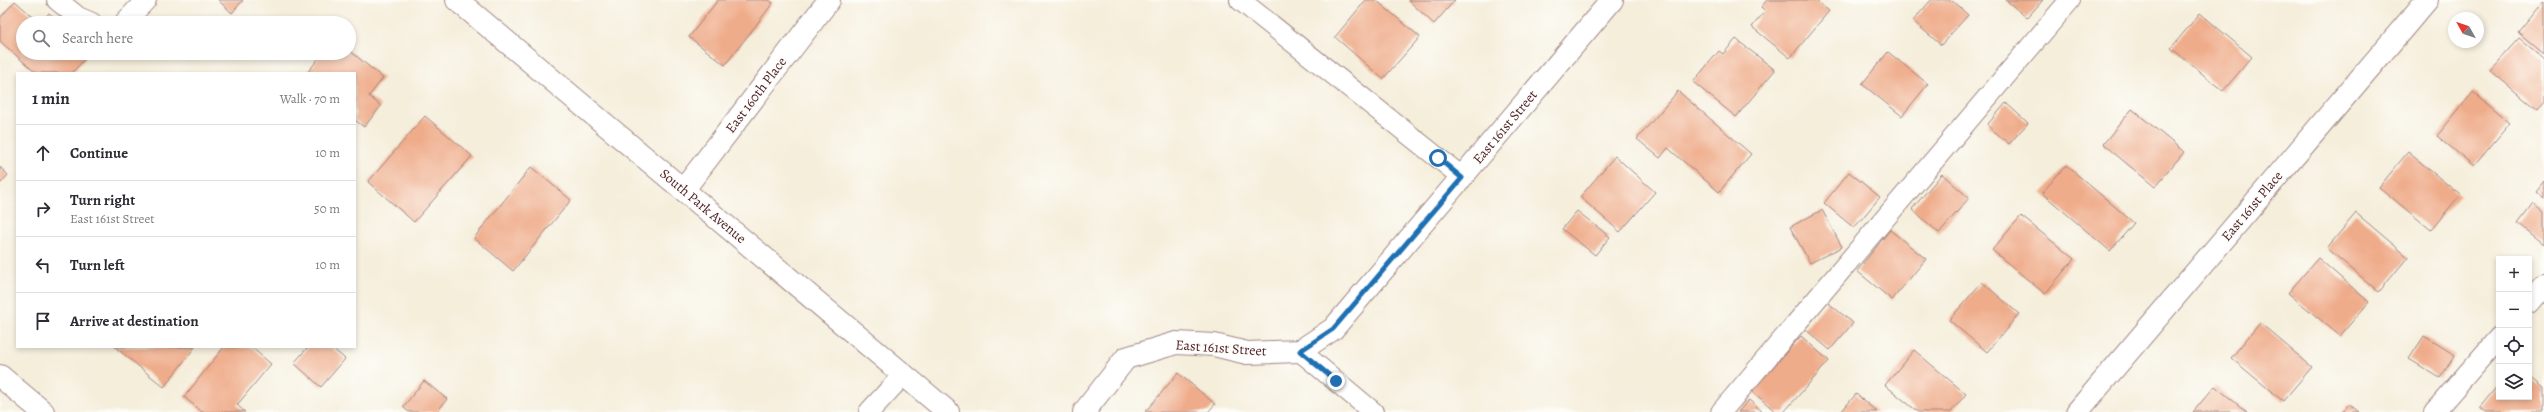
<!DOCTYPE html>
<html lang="en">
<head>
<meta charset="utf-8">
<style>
  body { margin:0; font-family:Alegreya,serif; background:#f7f7f7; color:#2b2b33 }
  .controls { position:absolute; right:12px; bottom:12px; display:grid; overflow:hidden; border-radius:0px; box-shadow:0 2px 6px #0003 }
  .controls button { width:36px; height:36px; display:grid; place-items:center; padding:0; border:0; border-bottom:1px solid #e1e1e2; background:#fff; color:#2b2b33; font:20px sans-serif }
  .compass { position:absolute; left:2448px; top:12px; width:36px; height:36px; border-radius:50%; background:#fff; box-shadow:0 2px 6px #0003; rotate:310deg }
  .stop { position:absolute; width:12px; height:12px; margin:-9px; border:3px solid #1f6fb2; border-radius:50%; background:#fff }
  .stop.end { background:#1f6fb2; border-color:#fff; box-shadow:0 1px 4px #0008 }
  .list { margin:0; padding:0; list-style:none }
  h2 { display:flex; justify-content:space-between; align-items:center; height:52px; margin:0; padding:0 16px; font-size:17px }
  h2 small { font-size:13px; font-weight:400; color:#7c7c81 }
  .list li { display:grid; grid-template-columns:26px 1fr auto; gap:12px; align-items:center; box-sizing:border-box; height:56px; padding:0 16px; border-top:1px solid #e1e1e2 }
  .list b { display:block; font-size:15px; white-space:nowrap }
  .list p { margin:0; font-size:13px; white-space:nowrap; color:#7c7c81 }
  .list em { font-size:13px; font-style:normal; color:#7c7c81 }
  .icon { flex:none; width:22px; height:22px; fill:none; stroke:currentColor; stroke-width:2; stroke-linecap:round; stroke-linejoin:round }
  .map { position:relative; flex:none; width:2544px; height:412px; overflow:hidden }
  .search { position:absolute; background:#fff; box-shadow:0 2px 6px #0003; left:16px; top:16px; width:340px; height:44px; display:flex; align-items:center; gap:10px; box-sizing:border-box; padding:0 14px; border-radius:22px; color:#7c7c81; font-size:15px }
  .panel { position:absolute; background:#fff; box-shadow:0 2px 6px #0003; left:16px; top:72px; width:340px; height:276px; border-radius:0px }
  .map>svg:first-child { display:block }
</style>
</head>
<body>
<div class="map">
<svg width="2544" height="412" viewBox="0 0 2544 412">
  <rect width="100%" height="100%" fill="#fdfcf7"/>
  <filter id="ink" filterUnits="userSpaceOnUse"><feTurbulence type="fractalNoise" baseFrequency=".025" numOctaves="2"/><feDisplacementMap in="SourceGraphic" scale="8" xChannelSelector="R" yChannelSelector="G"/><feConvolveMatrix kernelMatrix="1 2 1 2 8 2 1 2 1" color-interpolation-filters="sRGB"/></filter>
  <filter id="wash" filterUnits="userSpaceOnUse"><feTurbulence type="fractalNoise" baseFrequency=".012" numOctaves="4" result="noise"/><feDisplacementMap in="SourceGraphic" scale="16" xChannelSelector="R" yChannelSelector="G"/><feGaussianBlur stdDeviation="0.9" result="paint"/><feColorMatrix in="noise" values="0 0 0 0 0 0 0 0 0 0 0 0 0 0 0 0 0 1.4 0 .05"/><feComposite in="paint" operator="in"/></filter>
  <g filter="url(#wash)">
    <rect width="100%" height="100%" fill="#f5eedb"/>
    <g id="blocks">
      <g fill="#efac8a">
        <path d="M218 0H243L232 13Z"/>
        <path d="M718 0H769L773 3 725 65 689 37Z"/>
        <path d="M1366 0H1376L1420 37 1383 79 1335 37Z"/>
        <path d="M1408 0H1455L1434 24Z"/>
        <path d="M1767 0H1815L1829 11 1790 58 1752 27 1765 11 1761 7Z"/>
        <path d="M1931 0H1951L1968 15 1941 45 1913 21Z"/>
        <path d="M2006 0H2043L2027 18Z"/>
        <path d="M2544 0V54L2518 32Z"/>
        <path d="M15 1 40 23H23V53H90L72 73H36L0 41V18Z"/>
        <path d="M49 13 61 23H41Z"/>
        <path d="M2200 13 2252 57 2223 91 2171 48Z"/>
        <path d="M2519 38 2544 59V102L2537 110 2490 70Z"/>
        <path d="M1736 39 1775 70 1736 117 1693 82 1719 51 1723 54Z"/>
        <path d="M349 50 383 78 369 96 381 106 364 127 355 120V73H307L323 53H349Z"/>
        <path d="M1888 52 1928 84 1902 116 1862 84Z"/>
        <path d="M1678 91 1751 154 1719 192 1668 148 1660 158 1637 139Z"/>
        <path d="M2473 92 2510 123 2474 166 2437 136Z"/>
        <path d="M2006 103 2028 123 2009 144 1987 125Z"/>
        <path d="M2132 109 2184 152 2155 187 2103 144Z"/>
        <path d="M425 116 472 156 414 222 368 182Z"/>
        <path d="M2408 152 2460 195 2431 230 2379 187Z"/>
        <path d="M1615 156 1655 192 1620 232 1580 197Z"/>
        <path d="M2066 165 2134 223 2110 251 2042 193Z"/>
        <path d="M0 167 8 175 0 184Z"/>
        <path d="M531 167 571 200 513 271 474 238Z"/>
        <path d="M1849 172 1880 197 1854 228 1824 203Z"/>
        <path d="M1942 174 1969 198 1939 233 1912 209Z"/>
        <path d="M2544 181V198L2536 191Z"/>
        <path d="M2533 203 2544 212V244L2518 223Z"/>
        <path d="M1822 210 1842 247 1810 263 1790 227Z"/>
        <path d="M1577 211 1610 237 1595 255 1562 229Z"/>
        <path d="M2356 213 2408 257 2379 292 2327 248Z"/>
        <path d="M2021 216 2074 259 2045 294 1992 250Z"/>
        <path d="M1890 230 1926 259 1892 300 1857 271Z"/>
        <path d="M2318 258 2369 302 2340 336 2288 293Z"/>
        <path d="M1982 282 2019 314 1987 352 1949 320Z"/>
        <path d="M1827 302 1853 323 1830 350 1805 329Z"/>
        <path d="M2260 323 2312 367 2283 401 2231 358Z"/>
        <path d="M1801 336 1829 361 1784 412H1776L1752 391Z"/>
        <path d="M2424 336 2455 355 2440 378 2409 359Z"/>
        <path d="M115 347H195L164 387Z"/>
        <path d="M224 347H251L271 364 237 405 245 412H202L184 397Z"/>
        <path d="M308 347H331L345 359 321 387 294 363Z"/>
        <path d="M1914 350 1966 394 1951 412H1918L1885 385Z"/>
        <path d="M1178 373 1215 404 1208 412H1145Z"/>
        <path d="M2529 376 2544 388V412H2486L2480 407 2499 384V397H2529Z"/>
        <path d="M424 381 447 399 437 412H409L403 407Z"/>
        <path d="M2215 386 2247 412H2193Z"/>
        <path d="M1856 394 1877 412H1841Z"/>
        <path d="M1749 400 1763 412H1738Z"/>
        <path d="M2349 404 2359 412H2342Z"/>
      </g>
    </g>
  </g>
  <g filter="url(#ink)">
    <use href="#blocks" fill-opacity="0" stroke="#a08683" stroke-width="1"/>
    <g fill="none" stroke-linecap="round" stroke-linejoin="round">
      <g stroke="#a08683" stroke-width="22">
        <g id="service">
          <path d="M57 0 78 17 92 23"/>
          <path d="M1240 0 1462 177"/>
          <path d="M124 23 146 0"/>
          <path d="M2529 303 2544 285"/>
          <path d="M1300 351 1373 412"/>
          <path d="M869 412 903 375"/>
          <path d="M1721 412 2070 0"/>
          <path d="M2434 412 2499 337"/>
        </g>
      </g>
      <g stroke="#a08683" stroke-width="24">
        <g id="minor">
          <path d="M684 189 829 0"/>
          <path d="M0 376 43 412"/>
          <path d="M1084 412 1126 358 1176 343 1214 345 1247 353 1300 351 1333 329 1612 0"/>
          <path d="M2077 412 2427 0"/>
        </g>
      </g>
      <g stroke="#a08683" stroke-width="24">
        <path id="tertiary" d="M457 0 948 412"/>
      </g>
      <use href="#service" stroke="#fff" stroke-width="20"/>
      <use href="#minor" stroke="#fff" stroke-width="22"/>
      <use href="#tertiary" stroke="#fff" stroke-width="22"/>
    </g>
  </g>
  <g fill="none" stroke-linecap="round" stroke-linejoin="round" filter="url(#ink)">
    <path stroke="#1f6fb2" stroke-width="5" d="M1336 381 1300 351 1333 329 1462 178 1438 158"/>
  </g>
  <g text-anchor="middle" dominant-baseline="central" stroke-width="3" stroke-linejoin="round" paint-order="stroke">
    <g font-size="14" fill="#4a1f2b" stroke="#fdfcf7">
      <text transform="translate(756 95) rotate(-53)">East 160th Place</text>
      <text transform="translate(1505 127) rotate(-50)">East 161st Street</text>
      <text transform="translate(703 206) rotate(40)">South Park Avenue</text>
      <text transform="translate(2252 206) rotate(-50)">East 161st Place</text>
      <text transform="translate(1221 348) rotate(4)">East 161st Street</text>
    </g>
  </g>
</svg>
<div class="controls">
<button>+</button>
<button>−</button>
<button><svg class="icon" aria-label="locate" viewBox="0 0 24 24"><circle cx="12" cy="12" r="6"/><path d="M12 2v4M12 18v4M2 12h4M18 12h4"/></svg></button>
<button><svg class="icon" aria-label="layers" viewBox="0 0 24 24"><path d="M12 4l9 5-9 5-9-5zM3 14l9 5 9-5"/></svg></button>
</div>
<svg class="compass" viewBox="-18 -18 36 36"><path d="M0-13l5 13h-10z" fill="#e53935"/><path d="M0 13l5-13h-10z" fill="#7c7c81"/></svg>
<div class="stop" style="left:1438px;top:158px"></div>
<div class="stop end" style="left:1336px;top:381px"></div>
<div class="search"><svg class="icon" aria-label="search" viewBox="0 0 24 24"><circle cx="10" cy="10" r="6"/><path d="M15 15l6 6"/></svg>Search here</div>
<section class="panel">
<h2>1 min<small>Walk · 70 m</small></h2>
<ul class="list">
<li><svg class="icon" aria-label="ahead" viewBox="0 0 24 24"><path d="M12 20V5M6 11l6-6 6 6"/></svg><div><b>Continue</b></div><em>10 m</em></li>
<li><svg class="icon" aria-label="right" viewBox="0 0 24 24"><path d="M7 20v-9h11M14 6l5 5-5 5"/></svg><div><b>Turn right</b><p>East 161st Street</p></div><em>50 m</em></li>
<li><svg class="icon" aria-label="left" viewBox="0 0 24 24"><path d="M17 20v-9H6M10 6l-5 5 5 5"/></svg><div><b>Turn left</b></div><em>10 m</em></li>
<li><svg class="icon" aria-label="arrive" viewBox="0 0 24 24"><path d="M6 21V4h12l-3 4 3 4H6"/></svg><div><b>Arrive at destination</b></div></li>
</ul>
</section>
</div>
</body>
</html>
